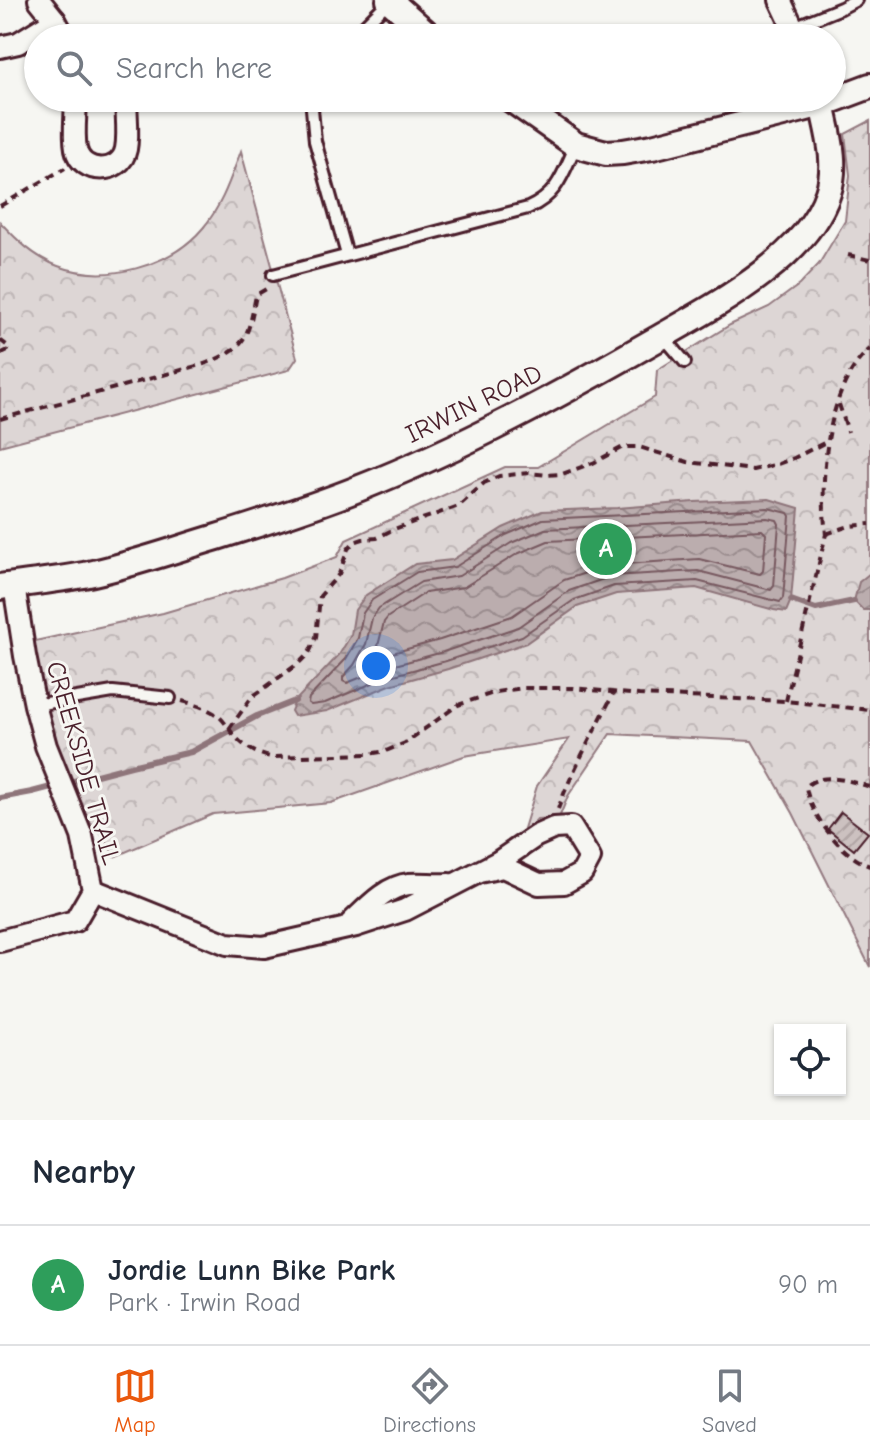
<!DOCTYPE html>
<html lang="en">
<head>
<meta charset="utf-8">
<style>
  body { margin:0; font-family:"Comic Neue",sans-serif; background:#f6f6f7; color:#1f2937 }
  .controls { position:absolute; right:24px; bottom:24px; display:grid; overflow:hidden; border-radius:0px; box-shadow:0 2px 6px #0004 }
  .controls button { width:72px; height:72px; display:grid; place-items:center; padding:0; border:0; border-bottom:2px solid #e0e1e3; background:#fff; color:#1f2937; font:40px sans-serif }
  .you { position:absolute; left:376px; top:666px; width:28px; height:28px; margin:-20px; border:6px solid #fff; border-radius:50%; background:#1a73e8; box-shadow:0 0 0 12px #1a73e833 }
  .badge { display:grid; place-items:center; width:52px; height:52px; border-radius:50%; background:#ea580c; color:#fff; font-size:26px; font-weight:700 }
  .pin { position:absolute; translate:-50% -50%; border:4px solid #fff; box-shadow:0 2px 8px #0006 }
  .list { margin:0; padding:0; list-style:none }
  h2 { display:flex; justify-content:space-between; align-items:center; height:104px; margin:0; padding:0 32px; font-size:34px }
  h2 small { font-size:26px; font-weight:400; color:#747a83 }
  .list li { display:grid; grid-template-columns:52px 1fr auto; gap:24px; align-items:center; box-sizing:border-box; height:120px; padding:0 32px; border-top:2px solid #e0e1e3 }
  .list b { display:block; font-size:30px; white-space:nowrap }
  .list p { margin:0; font-size:26px; white-space:nowrap; color:#747a83 }
  .list em { font-size:26px; font-style:normal; color:#747a83 }
  .icon { flex:none; width:44px; height:44px; fill:none; stroke:currentColor; stroke-width:2; stroke-linecap:round; stroke-linejoin:round }
  .map { position:relative; flex:none; width:870px; height:1120px; overflow:hidden }
  .search { position:absolute; background:#fff; box-shadow:0 2px 6px #0004; left:24px; right:24px; top:24px; height:88px; display:flex; align-items:center; gap:20px; box-sizing:border-box; padding:0 28px; border-radius:44px; color:#747a83; font-size:30px }
  .sheet { height:224px; background:#fff }
  nav { display:flex; justify-content:space-around; align-items:center; box-sizing:border-box; height:112px; border-top:2px solid #e0e1e3; background:#fff; font-size:22px; color:#747a83 }
  nav a { display:grid; justify-items:center; gap:4px }
  nav .on { color:#ea580c }
  .map>svg:first-child { display:block }
</style>
</head>
<body>
<div class="map">
<svg width="870" height="1120" viewBox="0 0 870 1120">
  <defs>
    <pattern id="park-crowns" width="20" height="18" patternUnits="userSpaceOnUse" patternTransform="scale(2)"><rect width="20" height="18" fill="#ddd6d5"/><path d="M2 6a3 3 0 1 1 6 0M12 15a3 3 0 1 1 6 0" fill="none" stroke="#bfb7b7"/></pattern>
    <pattern id="water-waves" width="16" height="10" patternUnits="userSpaceOnUse" patternTransform="scale(2)"><rect width="16" height="10" fill="#bbadae"/><path d="M0 5q4-4 8 0t8 0" fill="none" stroke="#9a8c8e"/></pattern>
    <pattern id="building-hatch" width="6" height="6" patternUnits="userSpaceOnUse" patternTransform="scale(2)"><rect width="6" height="6" fill="#ccc1c0"/><path d="M-1 1l2-2M0 6l6-6M5 7l2-2" fill="none" stroke="#b1a5a5"/></pattern>
  </defs>
  <rect width="100%" height="100%" fill="#f6f6f2"/>
  <filter id="ink" filterUnits="userSpaceOnUse"><feTurbulence type="fractalNoise" baseFrequency=".0125" numOctaves="2"/><feDisplacementMap in="SourceGraphic" scale="16" xChannelSelector="R" yChannelSelector="G"/><feConvolveMatrix kernelMatrix="1 2 1 2 8 2 1 2 1" color-interpolation-filters="sRGB"/></filter>
  <g filter="url(#ink)">
    <g fill="url(#park-crowns)" stroke="#947a80" stroke-width="2">
      <path d="M870 121V967L793 813 752 741 610 734 568 796 559 818 537 819 522 835 537 786 569 739 464 756 331 803 213 814 114 857C103 832 98 826 75 811L55 736 37 685 26 643 163 613 282 578 337 557 346 540 505 467H538L655 397 657 370 730 325 769 307 799 285 819 264 845 221 850 175 845 134Z"/>
      <path d="M241 151 297 358 289 370 0 446V222C17 240 34 257 58 266 106 284 170 267 203 228 222 206 231 177 241 151Z"/>
    </g>
    <g fill="url(#water-waves)" stroke="#8e747a" stroke-width="2">
      <path d="M769 499 799 508 791 600 786 612 774 610 696 588 616 594 577 607 526 643 448 669 390 685 327 711 294 716 291 711 295 701 339 655 351 635 355 610 366 595 415 564 452 560 503 528 542 511 617 508 694 502Z"/>
      <path d="M870 573V610H863L854 601 859 582Z"/>
    </g>
    <g fill="none" stroke-linecap="round" stroke-linejoin="round">
      <g stroke="#77585f" stroke-width="2">
        <path d="M768 508 788 513 790 516 783 598 780 602 697 581 614 586 574 600 522 636 446 661 387 677 325 703 311 705 308 703 309 698 346 659 358 638 363 613 372 600 417 572 455 567 506 535 543 519Z"/>
        <path d="M767 518 777 520 779 524 774 586 771 590 698 571 612 576 569 591 518 627 443 652 384 668 347 683 343 681V677L354 665 366 644 372 618 379 608 421 582 459 576 511 543 545 529Z"/>
        <path d="M762 530 766 534 763 571 760 574 699 559 610 565 564 580 512 616 440 640 381 656 376 654 384 622 388 617 425 593 464 587 517 554 548 541Z"/>
      </g>
      <g stroke="#8e747a" stroke-width="6">
        <path d="M791 600 816 609 854 601"/>
        <path d="M0 798 32 792 131 766 191 752 257 716 295 701"/>
      </g>
    </g>
    <path fill="url(#building-hatch)" stroke="#4a1f2b" stroke-width="2" d="M841 812 868 833 854 850 828 829Z"/>
    <g fill="none" stroke-linecap="round" stroke-linejoin="round">
      <g stroke="#4a1f2b" stroke-width="16">
        <g id="service">
          <path d="M352 38 389 1"/>
          <path d="M767 38 841 8 856 0"/>
          <path d="M311 98 315 141 347 255"/>
          <path d="M538 117 552 98"/>
          <path d="M273 275 528 208C558 195 563 173 576 145"/>
          <path d="M663 336 685 362"/>
          <path d="M35 705 113 692 170 698"/>
        </g>
      </g>
      <g stroke="#4a1f2b" stroke-width="26">
        <g id="minor">
          <path d="M39 0 55 20 65 38"/>
          <path d="M780 0 798 38"/>
          <path d="M0 47 18 43 55 20"/>
          <path d="M76 98C76 114 73 133 76 149 81 175 121 175 126 149 129 133 126 114 126 98"/>
          <path d="M93 890 227 944 264 947 356 926 405 910 498 862 536 836 554 828 571 827 590 858 582 873 564 883 539 884 503 867 479 872"/>
          <path d="M350 924C366 909 386 886 409 884 422 883 435 885 449 884"/>
          <path d="M0 941 75 921 93 890 82 836 46 746 35 705 25 656 14 585"/>
        </g>
      </g>
      <g stroke="#4a1f2b" stroke-width="30">
        <g id="tertiary">
          <path d="M389 0 432 38"/>
          <path d="M509 98 576 145 606 153 623 152 652 147 799 110 822 104 870 86"/>
          <path d="M0 587C28 583 56 580 84 575 129 566 173 550 217 537 265 522 313 507 360 488 464 447 561 394 657 339 713 307 807 258 828 193 838 163 828 133 822 104"/>
        </g>
      </g>
      <g stroke="#4a1f2b" stroke-width="4" stroke-dasharray="8 6" stroke-linecap="butt">
        <path d="M0 206 65 168"/>
        <path d="M848 255 870 260"/>
        <path d="M0 340 9 347 8 350 0 354"/>
        <path d="M839 404 848 432"/>
        <path d="M0 419 204 364C247 348 248 337 256 295L266 289"/>
        <path d="M826 534 849 526 870 524"/>
        <path d="M182 701C194 704 207 708 217 715 223 719 226 725 230 730 240 744 254 754 271 757L369 754 386 751 405 743 458 705 496 692 523 688H574L639 695 786 701 870 710"/>
        <path d="M786 701 826 534C819 481 826 386 870 349"/>
        <path d="M229 729 252 697 299 663 309 653 316 638 320 596 339 574 348 549 354 542 363 539 377 538 394 529 459 506 484 483 499 476 529 473 547 475 562 474 593 463 623 447H639L688 462 753 470 778 464 794 458 828 441"/>
        <path d="M870 787C852 781 819 771 806 787 810 815 843 857 870 866"/>
        <path d="M558 809C573 768 595 731 614 692"/>
      </g>
      <use href="#service" stroke="#f6f6f2" stroke-width="10"/>
      <use href="#minor" stroke="#f6f6f2" stroke-width="20"/>
      <use href="#tertiary" stroke="#f6f6f2" stroke-width="24"/>
    </g>
  </g>
  <g text-anchor="middle" dominant-baseline="central" stroke-width="6" stroke-linejoin="round" paint-order="stroke">
    <g font-size="26" fill="#4a1f2b" stroke="#f6f6f2">
      <text transform="translate(474 404) rotate(-26)">IRWIN ROAD</text>
      <text transform="translate(83 763) rotate(74)">CREEKSIDE TRAIL</text>
    </g>
  </g>
</svg>
<div class="controls">
<button><svg class="icon" aria-label="locate" viewBox="0 0 24 24"><circle cx="12" cy="12" r="6"/><path d="M12 2v4M12 18v4M2 12h4M18 12h4"/></svg></button>
</div>
<div class="you"></div>
<div class="pin badge" style="left:606px;top:549px;background:#2e9e5b">A</div>
<div class="search"><svg class="icon" aria-label="search" viewBox="0 0 24 24"><circle cx="10" cy="10" r="6"/><path d="M15 15l6 6"/></svg>Search here</div>
</div>
<section class="sheet">
<h2>Nearby<small></small></h2>
<ul class="list">
<li><span class="badge" style="background:#2e9e5b">A</span><div><b>Jordie Lunn Bike Park</b><p>Park · Irwin Road</p></div><em>90 m</em></li>
</ul>
</section>
<nav>
<a class="on"><svg class="icon" aria-label="map" viewBox="0 0 24 24"><path d="M3 6l6-2 6 2 6-2v14l-6 2-6-2-6 2zM9 4v14M15 6v14"/></svg>Map</a>
<a><svg class="icon" aria-label="directions" viewBox="0 0 24 24"><path d="M12 3l9 9-9 9-9-9zM9 14v-3h6M13 9l2 2-2 2"/></svg>Directions</a>
<a><svg class="icon" aria-label="saved" viewBox="0 0 24 24"><path d="M7 4h10v16l-5-4-5 4z"/></svg>Saved</a>
</nav>
</body>
</html>
